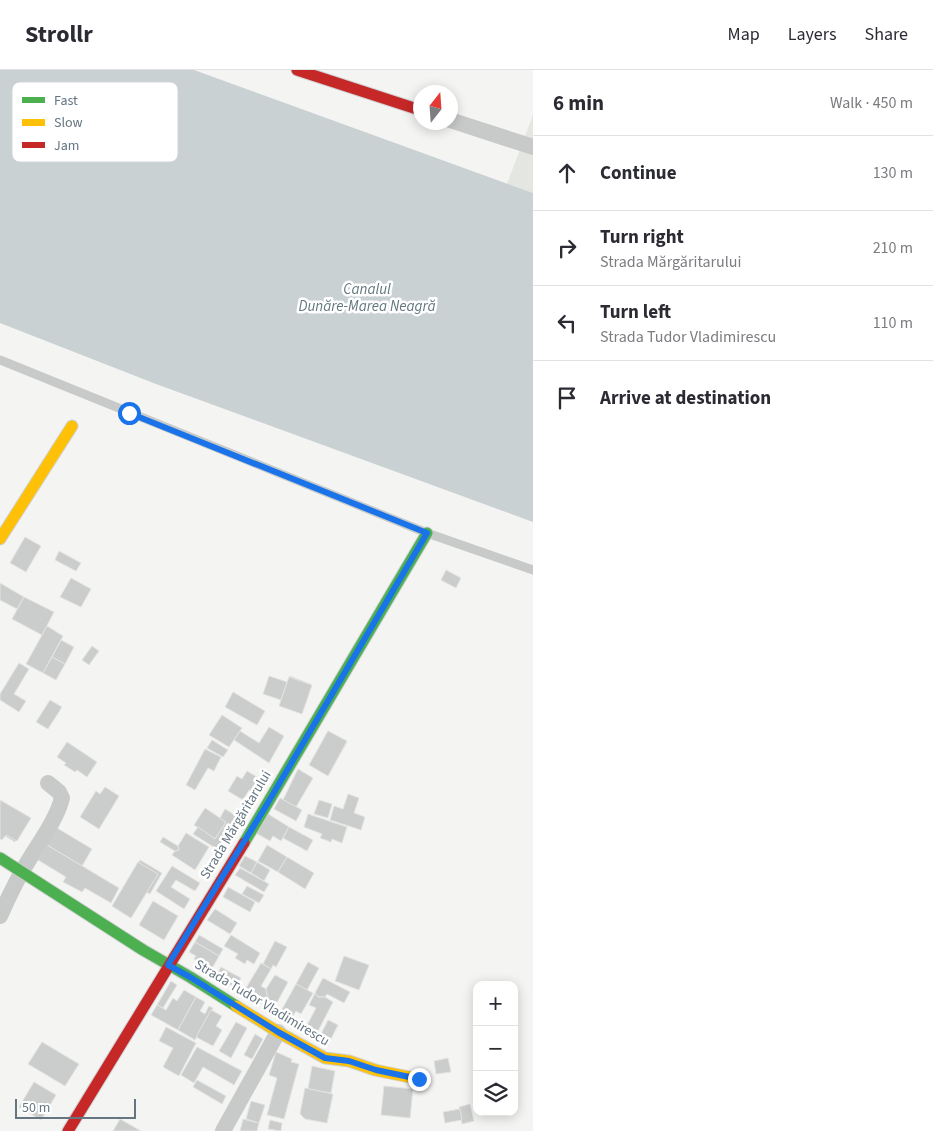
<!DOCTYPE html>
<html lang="en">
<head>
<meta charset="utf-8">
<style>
  body { margin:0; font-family:"Source Sans 3",sans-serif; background:#f7f7f7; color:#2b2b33 }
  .controls { position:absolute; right:15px; bottom:15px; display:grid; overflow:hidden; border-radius:10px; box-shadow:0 2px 12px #0003 }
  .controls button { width:45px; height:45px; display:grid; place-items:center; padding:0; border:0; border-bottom:1px solid #e1e1e2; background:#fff; color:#2b2b33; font:25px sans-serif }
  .compass { position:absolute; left:413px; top:15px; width:45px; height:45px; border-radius:50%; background:#fff; box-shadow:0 2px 12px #0003; rotate:17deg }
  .scale { position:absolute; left:15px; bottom:12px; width:121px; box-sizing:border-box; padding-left:5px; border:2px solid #657581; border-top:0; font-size:14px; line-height:18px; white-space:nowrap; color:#657581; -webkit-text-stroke:4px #fff; paint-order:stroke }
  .stop { position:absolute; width:15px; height:15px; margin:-11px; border:4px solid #1a73e8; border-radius:50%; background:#fff }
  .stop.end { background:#1a73e8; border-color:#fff; box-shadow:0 1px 5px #0008 }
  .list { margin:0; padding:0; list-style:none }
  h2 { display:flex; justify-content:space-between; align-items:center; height:65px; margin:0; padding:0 20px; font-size:21px }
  h2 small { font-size:16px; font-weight:400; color:#7c7c81 }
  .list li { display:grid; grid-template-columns:32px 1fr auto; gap:15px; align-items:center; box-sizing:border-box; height:75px; padding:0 20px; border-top:1px solid #e1e1e2 }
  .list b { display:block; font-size:19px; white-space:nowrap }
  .list p { margin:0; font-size:16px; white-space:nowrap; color:#7c7c81 }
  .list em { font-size:16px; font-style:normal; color:#7c7c81 }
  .icon { flex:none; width:28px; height:28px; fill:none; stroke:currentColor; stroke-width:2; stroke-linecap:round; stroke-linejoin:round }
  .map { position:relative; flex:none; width:533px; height:1061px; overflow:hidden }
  header { display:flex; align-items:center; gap:30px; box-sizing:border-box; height:70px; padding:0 25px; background:#fff; border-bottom:1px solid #e1e1e2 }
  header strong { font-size:24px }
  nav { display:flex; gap:28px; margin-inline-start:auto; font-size:18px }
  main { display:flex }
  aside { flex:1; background:#fff }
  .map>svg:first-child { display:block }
</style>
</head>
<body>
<header>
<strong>Strollr</strong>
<nav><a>Map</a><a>Layers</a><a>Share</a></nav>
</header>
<main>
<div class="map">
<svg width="533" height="1061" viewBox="0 0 533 1061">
  <rect width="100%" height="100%" fill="#f4f4f2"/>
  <path fill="#e4e6e1" d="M533 45V123L507 114Z"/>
  <path fill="#c9d1d3" d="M0 0H194L533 123V452L156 314 0 253Z"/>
  <g fill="#cbcccc" stroke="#e3e3e2">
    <path d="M25 467 41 476 26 502 10 493Z"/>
    <path d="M59 481 81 493 76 501 55 490Z"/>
    <path d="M446 500 461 508 456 518 441 510Z"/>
    <path d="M71 508 91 519 81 537 60 527Z"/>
    <path d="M0 513 24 527 17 539 0 530Z"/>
    <path d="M24 527 54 542 42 565 12 549Z"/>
    <path d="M47 556 63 566 43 603 26 594Z"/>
    <path d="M61 570 74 577 65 594 52 587Z"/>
    <path d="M92 576 99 581 89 595 82 590Z"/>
    <path d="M52 587 65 594 56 610 43 603Z"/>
    <path d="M19 593 29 599 14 624 26 631 19 642 0 630V624Z"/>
    <path d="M269 606 287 612 281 630 263 624Z"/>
    <path d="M290 606 312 615 302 643 280 635Z"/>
    <path d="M289 607 312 615 302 644 279 636Z"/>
    <path d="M233 622 265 641 257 655 225 637Z"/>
    <path d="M50 630 62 637 48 659 36 652Z"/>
    <path d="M222 645 242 658 229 677 209 665Z"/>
    <path d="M269 657 284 666 269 693 234 670 240 661 259 673Z"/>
    <path d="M328 661 347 672 329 704 310 694Z"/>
    <path d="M328 661 347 671 328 706 309 695Z"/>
    <path d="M212 670 228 680 223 687 207 678Z"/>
    <path d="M67 672 97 692 87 707 77 700 75 702 64 695 66 693 57 687Z"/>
    <path d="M205 679 221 687 214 701 208 698 195 720 186 715Z"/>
    <path d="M298 699 313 708 296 737 283 730Z"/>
    <path d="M247 701 262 710 254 723 249 720 243 730 228 721 237 706 242 709Z"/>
    <path d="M105 717 119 726 99 759 80 747 96 721 100 724Z"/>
    <path d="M348 724 359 728 354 743 365 747 361 760 330 750 334 736 343 739Z"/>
    <path d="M280 728 302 740 296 751 274 739Z"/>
    <path d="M0 730 30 748 15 772 0 763Z"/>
    <path d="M0 730 31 748 17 771 6 765 2 770 0 769Z"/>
    <path d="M319 730 332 734 328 748 314 744Z"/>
    <path d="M205 738 226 752 215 769 194 755Z"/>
    <path d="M225 739 238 747 217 779 193 764 198 757 215 769 226 752 220 748Z"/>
    <path d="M265 742 289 757 281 771 273 766 270 771 254 762Z"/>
    <path d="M308 744 347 757 342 773 332 769 331 772 320 768 322 764 304 757Z"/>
    <path d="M289 757 313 770 307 781 283 768Z"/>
    <path d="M57 758 92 779 82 796 47 775Z"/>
    <path d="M186 763 209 777 195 800 172 785 175 781 179 780 178 776Z"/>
    <path d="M163 767 178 776 179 780 175 781 160 772Z"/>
    <path d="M47 775 119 818 111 833 85 818 82 822 63 812 66 807 38 790Z"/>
    <path d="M267 775 287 787 278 802 258 791Z"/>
    <path d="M245 786 257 792 251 803 239 796Z"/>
    <path d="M287 787 314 803 305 819 278 802Z"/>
    <path d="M140 790 162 803 150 824 146 822 131 848 113 837Z"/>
    <path d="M138 792 158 804 131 848 112 836Z"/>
    <path d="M257 792 270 800 264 811 251 803Z"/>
    <path d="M172 796 200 813 195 821 176 810 171 817 190 829 184 839 156 821Z"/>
    <path d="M240 798 269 814 264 822 235 805Z"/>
    <path d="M247 816 264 825 259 833 242 824Z"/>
    <path d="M228 817 255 832 250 842 223 827Z"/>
    <path d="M153 831 178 846 164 870 139 855Z"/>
    <path d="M215 839 237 853 230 864 207 850Z"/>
    <path d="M199 865 223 879 219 886 195 872Z"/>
    <path d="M231 865 260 883 254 894 247 890 245 894 235 888 238 884 224 876Z"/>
    <path d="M275 871 287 877 276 897 273 895 271 899 263 894Z"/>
    <path d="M195 872 219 886 210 902 199 896 201 893 194 889 196 886 189 882Z"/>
    <path d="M344 886 369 895 359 920 335 911Z"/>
    <path d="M308 892 319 898 307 920 296 914Z"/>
    <path d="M261 893 271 899 261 916 266 919 268 929 259 932 243 923Z"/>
    <path d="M221 897 228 901 222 910 216 906Z"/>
    <path d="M228 901 241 908 235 918 222 910Z"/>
    <path d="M275 905 288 912 273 940 259 932 268 929 266 919Z"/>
    <path d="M323 908 350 922 344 933 327 924 325 927H318L315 923Z"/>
    <path d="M171 911 177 915 163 938 157 935Z"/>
    <path d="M296 914 313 923 301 944 296 941 291 949 280 943Z"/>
    <path d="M184 920 196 927 178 960 151 945 157 935 166 940 173 928 177 931Z"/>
    <path d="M315 923 318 927H325L333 932 315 967 304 961 316 938 309 935Z"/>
    <path d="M196 927 205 932 200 941 205 944 209 936 213 938 195 970 178 960Z"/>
    <path d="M211 940 222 946 216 956 222 960 213 976 196 967Z"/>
    <path d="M328 950 338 955 328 975 318 970Z"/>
    <path d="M236 952 247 958 231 988 219 981Z"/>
    <path d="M166 957 196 973 179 1006 163 997 173 978 159 971Z"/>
    <path d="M255 964 263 969 252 989 244 985Z"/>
    <path d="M42 972 79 994 65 1016 28 994Z"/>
    <path d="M197 977 242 1001 234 1015 203 997 194 1013 181 1005Z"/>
    <path d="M276 982 292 989 291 992 299 994 284 1049 267 1045 277 1008 269 1005Z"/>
    <path d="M448 988 451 1002 436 1004 434 991Z"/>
    <path d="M312 996 335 1001 331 1023 308 1019Z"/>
    <path d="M197 1010 226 1026 222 1034 193 1017Z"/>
    <path d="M34 1012 56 1025 41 1050 19 1037Z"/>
    <path d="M384 1016 413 1019 410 1048 381 1045Z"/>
    <path d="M305 1018 333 1024 327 1053 305 1049 300 1044Z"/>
    <path d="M251 1031 265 1035 259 1053 246 1049Z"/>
    <path d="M470 1034 474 1051 462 1054 459 1037Z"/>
    <path d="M460 1039 462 1050 445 1053 443 1042Z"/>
    <path d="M120 1049 141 1061H113Z"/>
    <path d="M243 1049 259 1053 257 1061H240Z"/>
    <path d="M270 1050 282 1053 281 1061 268 1059Z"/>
  </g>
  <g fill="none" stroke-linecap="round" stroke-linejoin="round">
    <g stroke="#d0d1d2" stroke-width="13">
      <g id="fast">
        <path d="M244 773 427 463"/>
        <path d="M0 788 143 880 190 907 236 936"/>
      </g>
    </g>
    <g stroke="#d0d1d2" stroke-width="13">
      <g id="slow">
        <path d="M0 469 72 356"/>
        <path d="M236 936 278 962 325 988 349 991 375 1000 419 1009"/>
      </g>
    </g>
    <g stroke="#d0d1d2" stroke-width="13">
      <g id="jam">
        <path d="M297 0 420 40"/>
        <path d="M68 1061 244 773"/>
      </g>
    </g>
    <path stroke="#c8caca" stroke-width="9" d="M0 290 427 463 533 500"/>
    <g stroke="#c8caca" stroke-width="16">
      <path d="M450 50 533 77"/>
      <path d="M0 846C7 831 14 815 23 800 35 778 56 752 62 728L59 722 48 713"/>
      <path d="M223 1061 278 962"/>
    </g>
    <use href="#fast" stroke="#4caf50" stroke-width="11"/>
    <use href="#slow" stroke="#ffc107" stroke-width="11"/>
    <use href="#jam" stroke="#c62828" stroke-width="11"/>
  </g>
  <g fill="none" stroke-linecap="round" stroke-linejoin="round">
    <path stroke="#1a73e8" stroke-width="6" d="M129 343 427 463 266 736 168 895 190 907 278 962 325 988 349 991 376 1000 419 1009"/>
  </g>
  <g text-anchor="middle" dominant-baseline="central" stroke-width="5" stroke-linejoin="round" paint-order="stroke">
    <g font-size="14" fill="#657581" stroke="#fff">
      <text transform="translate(236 755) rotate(-59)">Strada Mărgăritarului</text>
      <text transform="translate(262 933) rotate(31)">Strada Tudor Vladimirescu</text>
    </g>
    <g font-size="15" font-style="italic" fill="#61777e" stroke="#fff">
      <text x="367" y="219">Canalul<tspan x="367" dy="17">Dunăre-Marea Neagră</tspan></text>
    </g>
  </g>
  <rect x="12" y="12" width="166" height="80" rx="8" fill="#fff" stroke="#d1d6d9" stroke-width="1"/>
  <rect x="22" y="27" width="23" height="6" fill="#4caf50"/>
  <rect x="22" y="49" width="23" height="7" fill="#ffc107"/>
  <rect x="22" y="72" width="23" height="6" fill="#c62828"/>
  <g font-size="14" fill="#657581">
    <text x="54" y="35">Fast</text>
    <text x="54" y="57">Slow</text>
    <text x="54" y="80">Jam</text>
  </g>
</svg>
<div class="controls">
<button>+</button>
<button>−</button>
<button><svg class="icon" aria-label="layers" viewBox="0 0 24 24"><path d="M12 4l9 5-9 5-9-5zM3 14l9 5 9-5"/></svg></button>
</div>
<svg class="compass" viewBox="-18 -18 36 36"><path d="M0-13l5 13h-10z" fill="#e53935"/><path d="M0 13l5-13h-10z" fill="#7c7c81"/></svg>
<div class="scale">50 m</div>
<div class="stop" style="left:129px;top:343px"></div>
<div class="stop end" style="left:419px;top:1009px"></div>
</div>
<aside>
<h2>6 min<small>Walk · 450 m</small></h2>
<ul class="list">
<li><svg class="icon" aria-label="ahead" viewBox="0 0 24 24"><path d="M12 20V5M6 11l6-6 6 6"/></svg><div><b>Continue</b></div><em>130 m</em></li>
<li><svg class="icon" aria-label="right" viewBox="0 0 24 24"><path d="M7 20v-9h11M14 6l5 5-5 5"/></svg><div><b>Turn right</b><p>Strada Mărgăritarului</p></div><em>210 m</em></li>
<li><svg class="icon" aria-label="left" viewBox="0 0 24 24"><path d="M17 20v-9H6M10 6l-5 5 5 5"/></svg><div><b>Turn left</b><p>Strada Tudor Vladimirescu</p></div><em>110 m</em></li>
<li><svg class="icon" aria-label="arrive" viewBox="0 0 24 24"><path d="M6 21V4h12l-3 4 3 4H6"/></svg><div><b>Arrive at destination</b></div></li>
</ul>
</aside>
</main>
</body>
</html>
